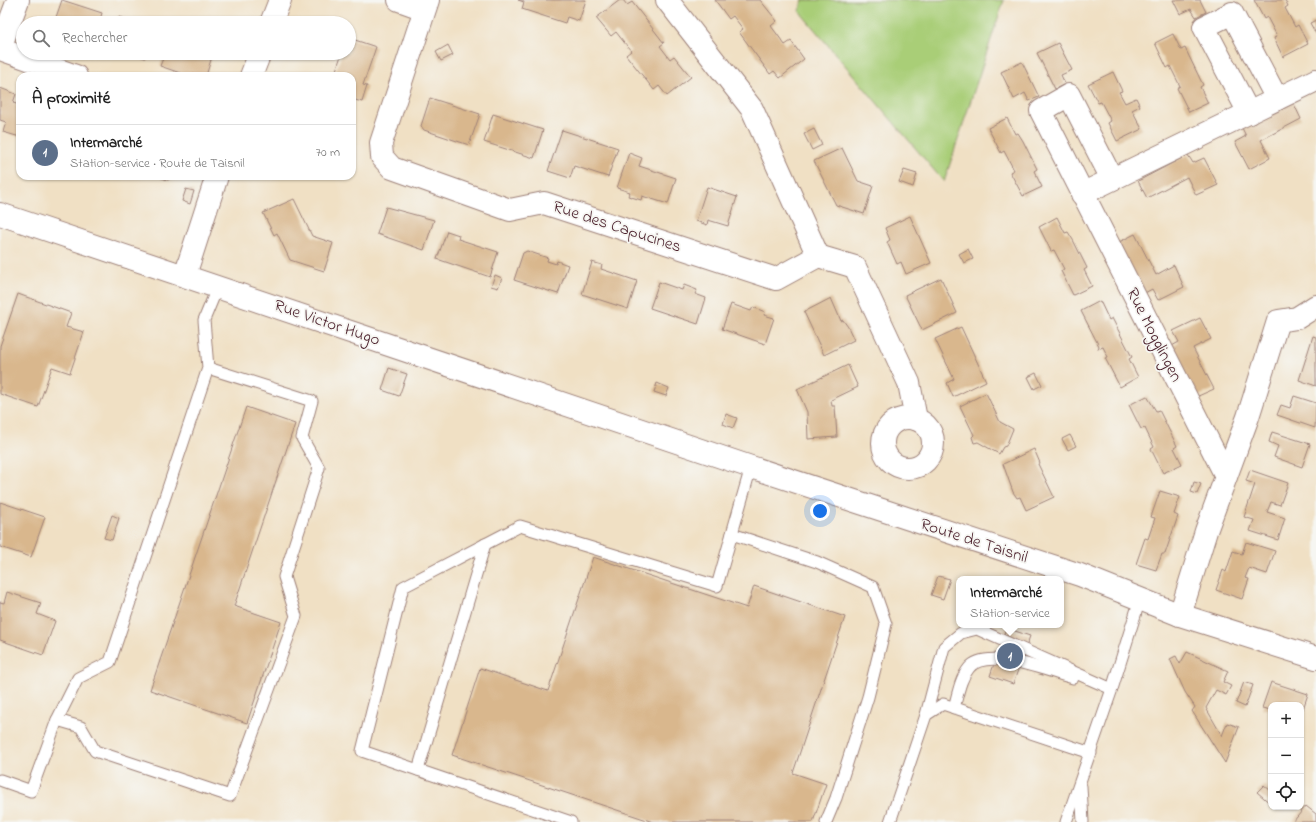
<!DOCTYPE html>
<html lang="fr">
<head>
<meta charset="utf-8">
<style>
  body { margin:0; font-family:"Indie Flower",sans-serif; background:#f2f2f2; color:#222 }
  .controls { position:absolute; right:12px; bottom:12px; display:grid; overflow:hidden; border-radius:8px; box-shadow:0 1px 3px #0004 }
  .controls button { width:36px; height:36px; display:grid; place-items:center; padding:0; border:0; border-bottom:1px solid #e0e0e0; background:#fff; color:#222; font:20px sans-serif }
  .you { position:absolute; left:820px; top:511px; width:14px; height:14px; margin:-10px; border:3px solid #fff; border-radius:50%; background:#1a73e8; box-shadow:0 0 0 6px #1a73e833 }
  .badge { display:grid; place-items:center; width:26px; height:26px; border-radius:50%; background:#b5179e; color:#fff; font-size:13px; font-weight:700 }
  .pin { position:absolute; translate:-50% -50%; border:2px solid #fff; box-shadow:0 1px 4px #0006 }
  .popup { position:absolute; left:956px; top:576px; width:108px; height:52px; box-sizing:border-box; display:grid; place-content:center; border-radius:8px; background:#fff; filter:drop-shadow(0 1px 3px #0005); font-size:13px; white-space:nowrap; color:#767676 }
  .popup b { font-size:15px; color:#222 }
  .popup::after { content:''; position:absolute; left:50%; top:100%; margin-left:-8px; border:8px solid transparent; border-top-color:#fff }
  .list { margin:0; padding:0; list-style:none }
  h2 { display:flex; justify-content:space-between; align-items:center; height:52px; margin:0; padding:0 16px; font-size:17px }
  h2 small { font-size:13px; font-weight:400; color:#767676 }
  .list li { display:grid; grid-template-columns:26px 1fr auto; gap:12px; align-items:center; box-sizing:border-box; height:56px; padding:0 16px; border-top:1px solid #e0e0e0 }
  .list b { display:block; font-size:15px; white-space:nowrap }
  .list p { margin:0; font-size:13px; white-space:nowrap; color:#767676 }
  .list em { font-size:13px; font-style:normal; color:#767676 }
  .icon { flex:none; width:22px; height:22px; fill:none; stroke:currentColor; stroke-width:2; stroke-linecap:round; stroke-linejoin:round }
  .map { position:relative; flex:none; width:1316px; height:822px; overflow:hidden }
  .search { position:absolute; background:#fff; box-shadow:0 1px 3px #0004; left:16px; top:16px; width:340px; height:44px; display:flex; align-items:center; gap:10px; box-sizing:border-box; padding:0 14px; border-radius:22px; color:#767676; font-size:15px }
  .panel { position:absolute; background:#fff; box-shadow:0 1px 3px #0004; left:16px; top:72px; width:340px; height:108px; border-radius:12px }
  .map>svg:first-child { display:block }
</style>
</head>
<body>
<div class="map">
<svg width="1316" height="822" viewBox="0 0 1316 822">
  <rect width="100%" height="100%" fill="#f6f6f2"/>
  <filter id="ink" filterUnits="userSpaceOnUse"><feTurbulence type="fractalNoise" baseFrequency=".025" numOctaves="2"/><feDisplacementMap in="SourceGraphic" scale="8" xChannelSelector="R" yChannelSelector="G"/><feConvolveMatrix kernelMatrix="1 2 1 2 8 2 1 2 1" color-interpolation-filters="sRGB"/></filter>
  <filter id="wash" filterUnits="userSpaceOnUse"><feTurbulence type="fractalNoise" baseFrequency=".012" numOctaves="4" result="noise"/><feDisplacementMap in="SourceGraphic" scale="16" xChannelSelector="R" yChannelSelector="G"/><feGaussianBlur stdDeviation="0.9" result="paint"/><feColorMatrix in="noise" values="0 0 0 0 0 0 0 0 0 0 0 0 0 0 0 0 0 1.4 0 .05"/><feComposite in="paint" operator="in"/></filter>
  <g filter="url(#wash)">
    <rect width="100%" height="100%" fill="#f0e0c4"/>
    <path fill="#a9ce77" stroke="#7a7651" d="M803 0H1004L944 182 799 11Z"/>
    <g id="blocks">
      <g fill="#d9b78d">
        <path d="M62 0 102 13 99 23H54Z"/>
        <path d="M518 0H586L579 21 567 17 565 23 522 9 524 2Z"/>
        <path d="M620 0H623L627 5 632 2 664 43 660 46 670 59 674 56 691 77 667 96 659 86 654 90 626 55 631 51 616 32 611 36 596 18Z"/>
        <path d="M715 0H760L777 21 771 26 785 45 791 41 804 59 780 78 774 71 770 74 739 32 743 29 733 16 729 19Z"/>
        <path d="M1173 0H1200L1206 12 1196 17 1191 9 1180 14Z"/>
        <path d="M1254 0H1285L1288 6 1285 8 1295 27 1298 25 1308 44 1283 57 1274 38 1277 36 1267 17 1264 19Z"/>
        <path d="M119 17 136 23H117Z"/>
        <path d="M1316 20V34L1310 23Z"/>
        <path d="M1173 34 1181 50 1185 48 1203 85 1200 87 1208 103 1189 112 1177 88 1180 86 1170 66 1167 68 1155 43Z"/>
        <path d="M349 38 376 47 363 85 367 86 362 102 352 99V76H334L342 53H349Z"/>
        <path d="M1058 43 1072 70 1061 75 1065 84 1055 89 1037 53Z"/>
        <path d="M448 45 453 55 441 61 436 52Z"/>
        <path d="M130 53H146L145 58Z"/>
        <path d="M165 53H213L206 76 191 74 189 76 160 66Z"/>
        <path d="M1022 62 1039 97 1029 101 1025 93 1014 99 1001 72Z"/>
        <path d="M1113 72 1122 91 1119 92 1125 103 1136 98 1140 106 1132 110 1142 129 1117 141 1108 123 1111 121 1101 102 1098 103 1088 84Z"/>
        <path d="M0 88 16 94 13 103 20 105V137L3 132 6 122 0 120Z"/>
        <path d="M430 98 480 114 469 145 424 130 421 126Z"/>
        <path d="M1293 102 1301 119 1261 140 1270 158 1249 169 1235 142 1246 136 1242 128Z"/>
        <path d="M493 114 543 130 534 158 484 142Z"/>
        <path d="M1007 118 1015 134 1018 133 1023 141 1037 169 1034 171 1042 187 1023 196 1010 172 1014 170 1004 151 1001 153 988 128Z"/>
        <path d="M814 129 822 145 812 150 804 134Z"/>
        <path d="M562 130 618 148 608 177 574 166 570 178 548 171Z"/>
        <path d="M842 148 858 181 873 186 864 214 836 205 814 161Z"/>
        <path d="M629 153 642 158 639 166 676 178 668 204 642 196 641 200 628 196 630 192 617 188Z"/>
        <path d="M1188 155 1193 163 1204 158 1218 185 1196 195 1187 177 1147 198 1138 181Z"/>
        <path d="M904 170 917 174 913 187 899 182Z"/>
        <path d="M156 176H173L168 180Z"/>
        <path d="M707 187 737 197 728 226 708 220 707 225 696 221Z"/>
        <path d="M186 189 194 191 190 204 182 201Z"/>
        <path d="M294 199 312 236 333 243 324 271 290 260 277 233 274 235 263 213Z"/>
        <path d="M386 207 434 220 424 250 377 234Z"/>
        <path d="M910 216 931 263 906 274 901 262 897 264 887 242 890 240 885 228Z"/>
        <path d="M1057 217 1065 233 1068 232 1073 240 1087 268 1084 270 1092 286 1073 295 1061 271 1064 269 1054 250 1051 251 1039 227Z"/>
        <path d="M447 231 459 235 458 239 498 252 490 277 437 259Z"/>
        <path d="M1135 234 1156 275 1174 265 1184 287 1158 300 1152 289 1143 294 1117 243Z"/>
        <path d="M968 249 973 259 964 263 959 254Z"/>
        <path d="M527 251 548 258 547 261 556 264 557 261 568 265 558 294 514 280 523 253Z"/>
        <path d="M592 262 602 265 601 269 637 281 628 309 582 294Z"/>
        <path d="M495 275 502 278 498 288 491 286Z"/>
        <path d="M941 278 957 313 922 330 905 295Z"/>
        <path d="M659 282 682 290 684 285 697 290 695 294 706 298 698 324 650 308Z"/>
        <path d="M18 294 71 313 66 327 84 332 70 373 52 367 38 407 0 394V346Z"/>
        <path d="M831 298 841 321 843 320 848 327 854 340 824 355 804 312Z"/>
        <path d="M1100 301 1109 320 1112 318 1132 357 1129 359 1138 377 1120 387 1105 358 1108 357 1103 347 1098 349 1099 346 1081 311Z"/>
        <path d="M731 304 751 311 753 307 765 312 764 315 774 318 765 344 722 329Z"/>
        <path d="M1200 318 1211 339 1193 348 1214 389 1196 397 1170 347 1179 342 1173 331Z"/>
        <path d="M961 327 986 381 953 397 947 383 954 379 935 339Z"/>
        <path d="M1313 336 1316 337V386L1299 380Z"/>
        <path d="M848 365 858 387 831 400 832 406H835L837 437 808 439 807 412 797 389Z"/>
        <path d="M389 368 407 374 399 396 382 390Z"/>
        <path d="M1036 373 1042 385 1034 389 1028 377Z"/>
        <path d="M657 383 669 388 666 396 654 392Z"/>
        <path d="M986 393 1000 422 1013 429 1006 446 1003 447 999 454 978 442 974 443 972 437 974 435 960 406Z"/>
        <path d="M1147 396 1156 411 1159 410 1177 446 1174 448 1182 464 1163 473 1151 449 1154 447 1145 428 1141 429 1129 405Z"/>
        <path d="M1294 396 1316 403 1315 428 1277 415 1281 405 1290 408Z"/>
        <path d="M246 407 295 424 234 606 281 622 247 723 150 690Z"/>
        <path d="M726 414 737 418 733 428 723 424Z"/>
        <path d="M1272 432 1310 444 1302 467 1274 457 1278 446 1269 442Z"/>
        <path d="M1070 435 1076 446 1068 450 1062 439Z"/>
        <path d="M1034 449 1040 463 1038 464 1054 497 1026 510 1020 497 1017 498 1013 492 1003 464Z"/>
        <path d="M1250 470 1288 483 1280 505 1271 502 1267 512 1285 518 1278 540 1250 531 1254 520 1244 517 1255 484 1246 481Z"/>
        <path d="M1194 482 1201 484 1197 494 1191 492Z"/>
        <path d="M1160 491 1180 497 1174 514 1178 516 1165 554H1162L1156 570 1136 564 1145 538 1148 539 1155 518 1151 517Z"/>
        <path d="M0 502 45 517 31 557 0 547Z"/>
        <path d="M112 515 119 518 112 540 104 538Z"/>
        <path d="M1246 542 1275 551 1267 574 1249 568 1245 578 1249 579 1242 599 1216 590 1223 570 1226 572 1233 551 1242 554Z"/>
        <path d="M593 557 747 608 754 586 845 617 793 773 826 784 813 822H653L452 755 480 668 548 691Z"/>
        <path d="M938 576 950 579 943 599 931 595Z"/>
        <path d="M7 592 41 603 37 614 55 621 43 655 0 640V602L4 603Z"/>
        <path d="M1006 628 1030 636 1013 684 990 676Z"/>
        <path d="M1187 652 1228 671 1223 682 1231 686 1226 695 1216 690 1206 708 1222 736 1227 723 1239 727 1225 763 1192 711 1195 707 1185 692 1170 659 1176 656 1180 664Z"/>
        <path d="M1244 682 1253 685 1245 707 1236 703Z"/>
        <path d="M1271 682 1308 694 1301 715V705H1271V710L1262 708Z"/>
        <path d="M1264 785 1271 791V804L1257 792Z"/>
        <path d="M1306 806 1316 814V822H1293Z"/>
      </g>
    </g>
  </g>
  <g filter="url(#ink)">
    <use href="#blocks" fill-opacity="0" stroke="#9d8078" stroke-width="1"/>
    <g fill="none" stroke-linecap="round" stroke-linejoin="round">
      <g stroke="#9d8078" stroke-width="13">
        <g id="lane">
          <path d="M208 368 110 662 78 678 57 720 81 727 95 751 230 796 296 616 284 577 319 468 302 438 312 401 208 368 204 320 218 286"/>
          <path d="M732 534 817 562 873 587 886 624 868 697 836 798 826 822"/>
          <path d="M954 708C958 694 960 679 969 668 987 646 1050 672 1073 678"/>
          <path d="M926 715 944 647 961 633 977 629 1112 689"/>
          <path d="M418 770 485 544"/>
          <path d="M0 780 31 791 57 720"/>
          <path d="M1081 786 1083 822"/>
          <path d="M571 822 362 751 403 587 520 526 717 586 751 467"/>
          <path d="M890 822 926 715 943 704 1091 753"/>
          <path d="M1066 822 1112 689 1140 599"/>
        </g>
      </g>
      <g stroke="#9d8078" stroke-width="24">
        <g id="street">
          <path d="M399 0 424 9"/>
          <path d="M428 0 381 143 382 157 392 168 510 210 544 203 776 279 818 256 752 109 667 0"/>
          <path d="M271 23 280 0"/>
          <path d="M0 48 18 0"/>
          <path d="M0 49 76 76"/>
          <path d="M251 76 260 53"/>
          <path d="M1249 113 1204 27 1232 13 1277 99"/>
          <path d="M1112 179 1069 95 1041 111 1226 476"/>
          <path d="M1082 194 1316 80"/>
          <path d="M818 256 855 267 909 383 916 419"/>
          <path d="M185 275 217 176"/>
          <circle cx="908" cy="443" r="25"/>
          <path d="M1180 615 1206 531 1248 417 1278 321 1297 318 1316 306"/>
        </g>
      </g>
      <g stroke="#9d8078" stroke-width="24">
        <path id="secondary" d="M0 214 751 467 1080 575 1180 615 1316 658"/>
      </g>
      <use href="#lane" stroke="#fff" stroke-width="11"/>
      <use href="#street" stroke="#fff" stroke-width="22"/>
      <use href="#secondary" stroke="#fff" stroke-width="22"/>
    </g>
  </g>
  <g text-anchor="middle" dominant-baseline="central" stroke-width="3.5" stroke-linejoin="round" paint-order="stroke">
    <g font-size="17" fill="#4a1f2b" stroke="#f6f6f2">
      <text transform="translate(617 227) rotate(18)">Rue des Capucines</text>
      <text transform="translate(327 323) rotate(19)">Rue Victor Hugo</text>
      <text transform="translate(1154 335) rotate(63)">Rue Mogglingen</text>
      <text transform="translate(974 541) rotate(18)">Route de Taisnil</text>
    </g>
  </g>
</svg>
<div class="controls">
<button>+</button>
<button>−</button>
<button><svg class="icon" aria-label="locate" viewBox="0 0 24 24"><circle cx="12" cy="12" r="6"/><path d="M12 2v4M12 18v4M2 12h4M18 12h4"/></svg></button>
</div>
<div class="you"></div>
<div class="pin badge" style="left:1010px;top:656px;background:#5c6f8a">1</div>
<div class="popup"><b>Intermarché</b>Station-service</div>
<div class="search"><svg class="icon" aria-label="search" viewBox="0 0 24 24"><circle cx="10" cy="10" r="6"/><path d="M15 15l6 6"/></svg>Rechercher</div>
<section class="panel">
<h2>À proximité<small></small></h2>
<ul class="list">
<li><span class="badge" style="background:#5c6f8a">1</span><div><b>Intermarché</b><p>Station-service · Route de Taisnil</p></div><em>70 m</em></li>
</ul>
</section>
</div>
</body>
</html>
